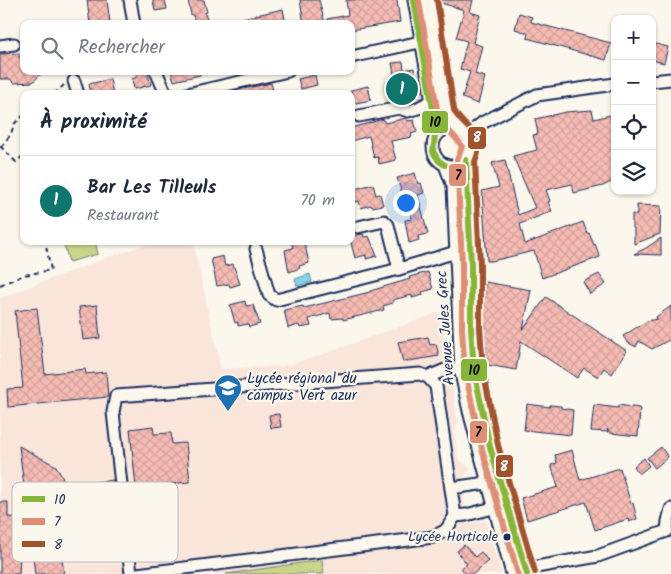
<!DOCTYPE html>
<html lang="fr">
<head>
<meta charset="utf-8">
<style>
  body { margin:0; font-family:Kalam,sans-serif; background:#f6f6f7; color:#1f2937 }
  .controls { position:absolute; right:15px; top:15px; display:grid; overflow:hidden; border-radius:10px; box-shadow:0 1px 4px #0004 }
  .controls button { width:45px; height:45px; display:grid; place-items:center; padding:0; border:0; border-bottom:1px solid #e0e1e3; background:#fff; color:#1f2937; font:25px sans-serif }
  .you { position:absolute; left:405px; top:202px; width:18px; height:18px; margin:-12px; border:4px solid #fff; border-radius:50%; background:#1a73e8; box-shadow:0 0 0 8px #1a73e833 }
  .badge { display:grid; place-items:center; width:32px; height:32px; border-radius:50%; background:#0f766e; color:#fff; font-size:16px; font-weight:700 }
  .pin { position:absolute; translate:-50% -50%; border:2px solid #fff; box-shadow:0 1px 5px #0006 }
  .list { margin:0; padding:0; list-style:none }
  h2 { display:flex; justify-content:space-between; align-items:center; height:65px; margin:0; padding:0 20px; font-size:21px }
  h2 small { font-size:16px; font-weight:400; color:#747a83 }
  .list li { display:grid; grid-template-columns:32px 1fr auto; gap:15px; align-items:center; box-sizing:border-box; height:90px; padding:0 20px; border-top:1px solid #e0e1e3 }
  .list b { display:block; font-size:19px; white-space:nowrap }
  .list p { margin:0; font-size:16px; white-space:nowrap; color:#747a83 }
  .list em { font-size:16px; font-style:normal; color:#747a83 }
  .icon { flex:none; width:28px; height:28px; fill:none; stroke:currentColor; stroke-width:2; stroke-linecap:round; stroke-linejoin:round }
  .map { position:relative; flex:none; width:671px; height:574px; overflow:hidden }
  .search { position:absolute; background:#fff; box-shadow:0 1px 4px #0004; left:20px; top:20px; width:335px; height:55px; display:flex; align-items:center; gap:12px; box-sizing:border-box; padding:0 18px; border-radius:10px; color:#747a83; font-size:19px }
  .panel { position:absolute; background:#fff; box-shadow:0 1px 4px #0004; left:20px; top:90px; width:335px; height:155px; border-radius:10px }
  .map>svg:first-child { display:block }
</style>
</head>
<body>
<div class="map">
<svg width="671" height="574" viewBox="0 0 671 574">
  <defs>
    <pattern id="building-cross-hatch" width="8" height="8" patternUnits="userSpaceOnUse" patternTransform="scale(1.25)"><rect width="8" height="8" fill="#f6bbb3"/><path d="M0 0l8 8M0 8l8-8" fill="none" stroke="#d2a19c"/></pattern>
  </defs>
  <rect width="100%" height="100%" fill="#fbf7ec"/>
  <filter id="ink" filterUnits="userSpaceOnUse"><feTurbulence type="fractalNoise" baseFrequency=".02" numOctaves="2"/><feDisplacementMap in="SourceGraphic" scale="10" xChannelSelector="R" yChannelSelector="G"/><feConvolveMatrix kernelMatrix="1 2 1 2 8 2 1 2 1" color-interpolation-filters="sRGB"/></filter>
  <g filter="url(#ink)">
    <path fill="#fae5db" d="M156 241H193L221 369 282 366 318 356 446 310 442 330 448 361 444 365 445 376 451 379 458 423 454 433 458 458 471 469 462 479 467 524 486 520 502 574H0V298L106 258Z"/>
    <g fill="#cad589" stroke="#728274">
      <path d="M63 241H95L98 254 69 262Z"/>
      <path d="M322 560 324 574H226Z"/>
    </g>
    <path fill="#86d4e5" stroke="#5b92af" d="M310 274 312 282 297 286 295 279Z"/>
    <g fill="url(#building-cross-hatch)" stroke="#1b2f5e">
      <path d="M87 0H107L110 23 90 24Z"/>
      <path d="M153 0H165L167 9 155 11Z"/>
      <path d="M188 0H204L207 12 205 13 207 20 195 22 193 15H191Z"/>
      <path d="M300 0H319L325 24H304Z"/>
      <path d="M346 0H397L400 22 351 30V24H328L327 19 348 15Z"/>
      <path d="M438 0H473L470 12 480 15 473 43 482 46 475 74 485 77 478 104 462 98 470 72 460 69 467 41 456 38 464 10 438 2Z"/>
      <path d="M283 9 286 24H235L234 20Z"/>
      <path d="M519 13 532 17 531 22 611 43 606 60 527 38 528 33 515 29Z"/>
      <path d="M652 43 668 47 664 63 652 60Z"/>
      <path d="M19 53V57H24V71H44L33 82 14 83 10 79H0V54Z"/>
      <path d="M403 62 404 70 414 68 416 80 406 82 408 94 398 96 392 63Z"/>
      <path d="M147 71 151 85 134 89 132 79 137 77 136 74Z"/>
      <path d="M171 71H200V75L174 81Z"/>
      <path d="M315 75 317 85 301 89 298 79Z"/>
      <path d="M110 79 113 94H91L89 84Z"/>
      <path d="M271 83 274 94H233V91Z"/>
      <path d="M368 86 371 100 351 104V90Z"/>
      <path d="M592 110 594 119 610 115 615 131V180L603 186 574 193 572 184 546 190 550 201 548 202 552 211 520 224 525 244 583 222 587 233H589L594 245 595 244 600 257 542 278 534 251 492 261H487L482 191 499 187 492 163 505 160 518 215 535 208 513 156 537 150 533 135 538 134 535 119 566 112Z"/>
      <path d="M406 118 408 121 414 120 417 132 411 134 412 137 391 141 396 160 379 164 378 157 374 158 369 136 351 141V128L383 119 385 123Z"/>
      <path d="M415 173 418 184 421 183 424 193 418 195 428 234 418 236 419 240 409 243 405 220 412 219 406 196 403 197 397 178Z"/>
      <path d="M373 184 376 195 380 194 383 205 372 207 371 205 361 208 359 201 351 203V190Z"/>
      <path d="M637 205 661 206 660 234 634 244V228H632V214L637 215Z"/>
      <path d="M363 234 364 237 369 236 377 256 366 259V255L355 258 351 243V236Z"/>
      <path d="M661 238V255L634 254 646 248Z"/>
      <path d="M291 241H304L309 263 299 266 300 268 289 272 285 250 293 248Z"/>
      <path d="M223 256 225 266 233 264 240 284 230 287 229 284 217 286 211 259Z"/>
      <path d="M428 272 433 289 422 292 423 295 412 298V295L393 300V303L383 306 384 310 343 320V318L331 319 330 313 309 319 311 326 300 328 299 325 288 328 284 310 303 306 304 308 370 292V291L410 279 409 277Z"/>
      <path d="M599 274 606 284 590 294 583 282Z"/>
      <path d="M485 282 531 290 523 330 546 297 627 351 612 374 604 368 598 377 584 368 577 378 521 341 516 370 488 365 484 331Z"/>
      <path d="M245 301 246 306 253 305 260 324 249 327 248 324 238 326V322L235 323 230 305Z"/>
      <path d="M97 305 100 338 83 340 79 307Z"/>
      <path d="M671 306V338L669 340 652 349 639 341 636 347 627 342 623 336 647 321 657 319 656 317Z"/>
      <path d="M37 308 45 374 85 369 86 374 106 372 108 397 8 407 7 389 23 388 15 311Z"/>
      <path d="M428 337 430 345 436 344 439 356 403 362 398 342Z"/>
      <path d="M527 404 550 407V405L561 406V408L573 410 571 435 524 430Z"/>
      <path d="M594 405 618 408V405L639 408 640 410 638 436 610 433 607 429 608 432 591 431Z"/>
      <path d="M279 414 281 427 271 428 269 415Z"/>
      <path d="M153 426 154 434 171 433 172 444 186 443 190 482 136 487 130 429Z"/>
      <path d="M19 446 56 466 67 486 113 480 116 502 106 503 105 499 80 502V506L55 509 64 574H35Z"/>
      <path d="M661 447 668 457 655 468 647 458Z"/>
      <path d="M572 450 580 480 620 468 631 504 633 503 637 519 629 522 628 519 595 530 586 502 527 520 521 498 558 487 551 465 557 463 555 455Z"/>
      <path d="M644 458 649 466 639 474 634 466Z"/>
      <path d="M0 502H8V517L22 518 19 574H0Z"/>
      <path d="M464 545 475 557 481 552 488 561 473 574H466L461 568 467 564 457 551Z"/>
    </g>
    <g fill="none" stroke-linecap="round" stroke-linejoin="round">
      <g stroke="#1b2f5e" stroke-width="15">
        <g id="minor">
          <path d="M130 0 134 24"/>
          <path d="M414 0 435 118 436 136"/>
          <path d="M428 0 446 113 449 121 456 129"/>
          <path d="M0 46 14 44"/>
          <path d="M351 57 420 42"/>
          <path d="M156 71 166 94"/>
          <path d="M74 81 78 94"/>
          <path d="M652 81 671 79"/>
          <path d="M187 94 288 71"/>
          <path d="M359 116 399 108 408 111 418 108 432 101"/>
          <circle cx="452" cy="147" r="19"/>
          <path d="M467 135 482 123 537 95 615 84"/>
          <path d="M466 160 471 264V328L474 370 490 447 527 574"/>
          <path d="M445 165 453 186 461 373 469 411 512 574"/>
          <path d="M358 227 384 221 388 225 399 269"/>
          <path d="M256 249 269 295 276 300 399 269 456 252"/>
          <path d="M428 377 445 370 461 368"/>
          <path d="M451 488 487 483"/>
          <path d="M455 516 466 515 493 508"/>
          <path d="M525 569 598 556 667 531 668 521 671 509"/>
          <path d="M131 574 113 412 116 396 420 374 428 377 436 386 455 516 446 530 433 537 137 574"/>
        </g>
      </g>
      <g stroke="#1b2f5e" stroke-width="2" stroke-dasharray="5 4" stroke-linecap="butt">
        <path d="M54 94 64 85"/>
        <path d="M0 146 16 162 24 155"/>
        <path d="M1 147 11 134 14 124 24 115"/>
        <path d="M0 285 24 275 51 270 45 241"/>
      </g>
      <use href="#minor" stroke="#fbf7ec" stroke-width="11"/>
      <g stroke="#fbf7ec" stroke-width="10">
        <g id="bus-1">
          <path d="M414 0 436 127 433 152 439 161 445 165"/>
          <path d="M466 160 471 264V328L474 370 490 447 527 574"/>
        </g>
      </g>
      <g stroke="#fbf7ec" stroke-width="10">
        <path id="bus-2" d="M419 1 438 115C444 130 457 136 462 147L457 160 462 264V329L465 372 482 449 518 574"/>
      </g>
      <g stroke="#fbf7ec" stroke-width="10">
        <path id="bus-3" d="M437 0 454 110C465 133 488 130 475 162L480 264V328L483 369 498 445 535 572"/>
      </g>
      <use href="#bus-1" stroke="#87b539" stroke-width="6"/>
      <use href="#bus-2" stroke="#dd8f76" stroke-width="6"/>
      <use href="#bus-3" stroke="#a0522d" stroke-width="6"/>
    </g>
  </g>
  <defs>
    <g id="school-pin" transform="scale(1.4375)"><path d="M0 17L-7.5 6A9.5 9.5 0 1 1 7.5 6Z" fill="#1f6fb2" stroke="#fbf7ec"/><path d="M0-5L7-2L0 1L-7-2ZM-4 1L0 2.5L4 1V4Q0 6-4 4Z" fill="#fff"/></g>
  </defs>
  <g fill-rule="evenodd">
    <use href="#school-pin" x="228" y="388"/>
  </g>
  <circle fill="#1b2f5e" stroke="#fbf7ec" stroke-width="2" cx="507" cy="537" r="4.5"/>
  <g text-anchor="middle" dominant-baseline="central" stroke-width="4.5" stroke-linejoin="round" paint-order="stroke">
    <g font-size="14" fill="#1b2f5e" stroke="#fbf7ec" text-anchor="end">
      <text x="498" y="537">Lycée Horticole</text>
    </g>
    <g font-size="15" fill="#1b2f5e" stroke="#fbf7ec">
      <text transform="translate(446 328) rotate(-94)">Avenue Jules Grec</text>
    </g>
    <g font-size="15" fill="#1b2f5e" stroke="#fbf7ec" text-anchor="start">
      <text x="247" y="379">Lycée régional du<tspan x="247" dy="17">campus Vert azur</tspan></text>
    </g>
  </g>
  <rect x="12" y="482" width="166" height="80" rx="8" fill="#fbf7ec" stroke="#b8bbc1" stroke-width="1"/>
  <rect x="22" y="496" width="23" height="6" fill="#87b539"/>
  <rect x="22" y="518" width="23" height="7" fill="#dd8f76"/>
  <rect x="22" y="541" width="23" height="6" fill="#a0522d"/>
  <g font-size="14" fill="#1b2f5e">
    <text x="54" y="504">10</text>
    <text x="54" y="526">7</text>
    <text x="54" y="549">8</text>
  </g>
  <g stroke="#fbf7ec" stroke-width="2">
    <rect x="421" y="110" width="28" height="24" rx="5" fill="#87b539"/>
    <rect x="467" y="126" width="20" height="24" rx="5" fill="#a0522d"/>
    <rect x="448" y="163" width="19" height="24" rx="5" fill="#dd8f76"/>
    <rect x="460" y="358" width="28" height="24" rx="5" fill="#87b539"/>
    <rect x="469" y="420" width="19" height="24" rx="5" fill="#dd8f76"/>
    <rect x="495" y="454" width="19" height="24" rx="5" fill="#a0522d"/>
  </g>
  <g font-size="14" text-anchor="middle" font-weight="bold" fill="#fff">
    <text x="477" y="142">8</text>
    <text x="504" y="471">8</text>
  </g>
  <g font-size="14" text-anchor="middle" font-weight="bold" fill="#111">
    <text x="435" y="127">10</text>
    <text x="458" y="180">7</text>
    <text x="474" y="375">10</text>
    <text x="478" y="437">7</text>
  </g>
</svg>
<div class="controls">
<button>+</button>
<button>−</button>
<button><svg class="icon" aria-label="locate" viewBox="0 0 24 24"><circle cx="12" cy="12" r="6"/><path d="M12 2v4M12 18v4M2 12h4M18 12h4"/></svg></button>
<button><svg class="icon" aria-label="layers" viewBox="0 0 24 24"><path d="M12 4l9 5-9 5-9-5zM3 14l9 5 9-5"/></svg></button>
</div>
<div class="you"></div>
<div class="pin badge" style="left:402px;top:89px">1</div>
<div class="search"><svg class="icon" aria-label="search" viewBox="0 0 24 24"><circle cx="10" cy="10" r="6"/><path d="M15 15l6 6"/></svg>Rechercher</div>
<section class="panel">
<h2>À proximité<small></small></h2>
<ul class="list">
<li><span class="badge">1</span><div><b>Bar Les Tilleuls</b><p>Restaurant</p></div><em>70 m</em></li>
</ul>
</section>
</div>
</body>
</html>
